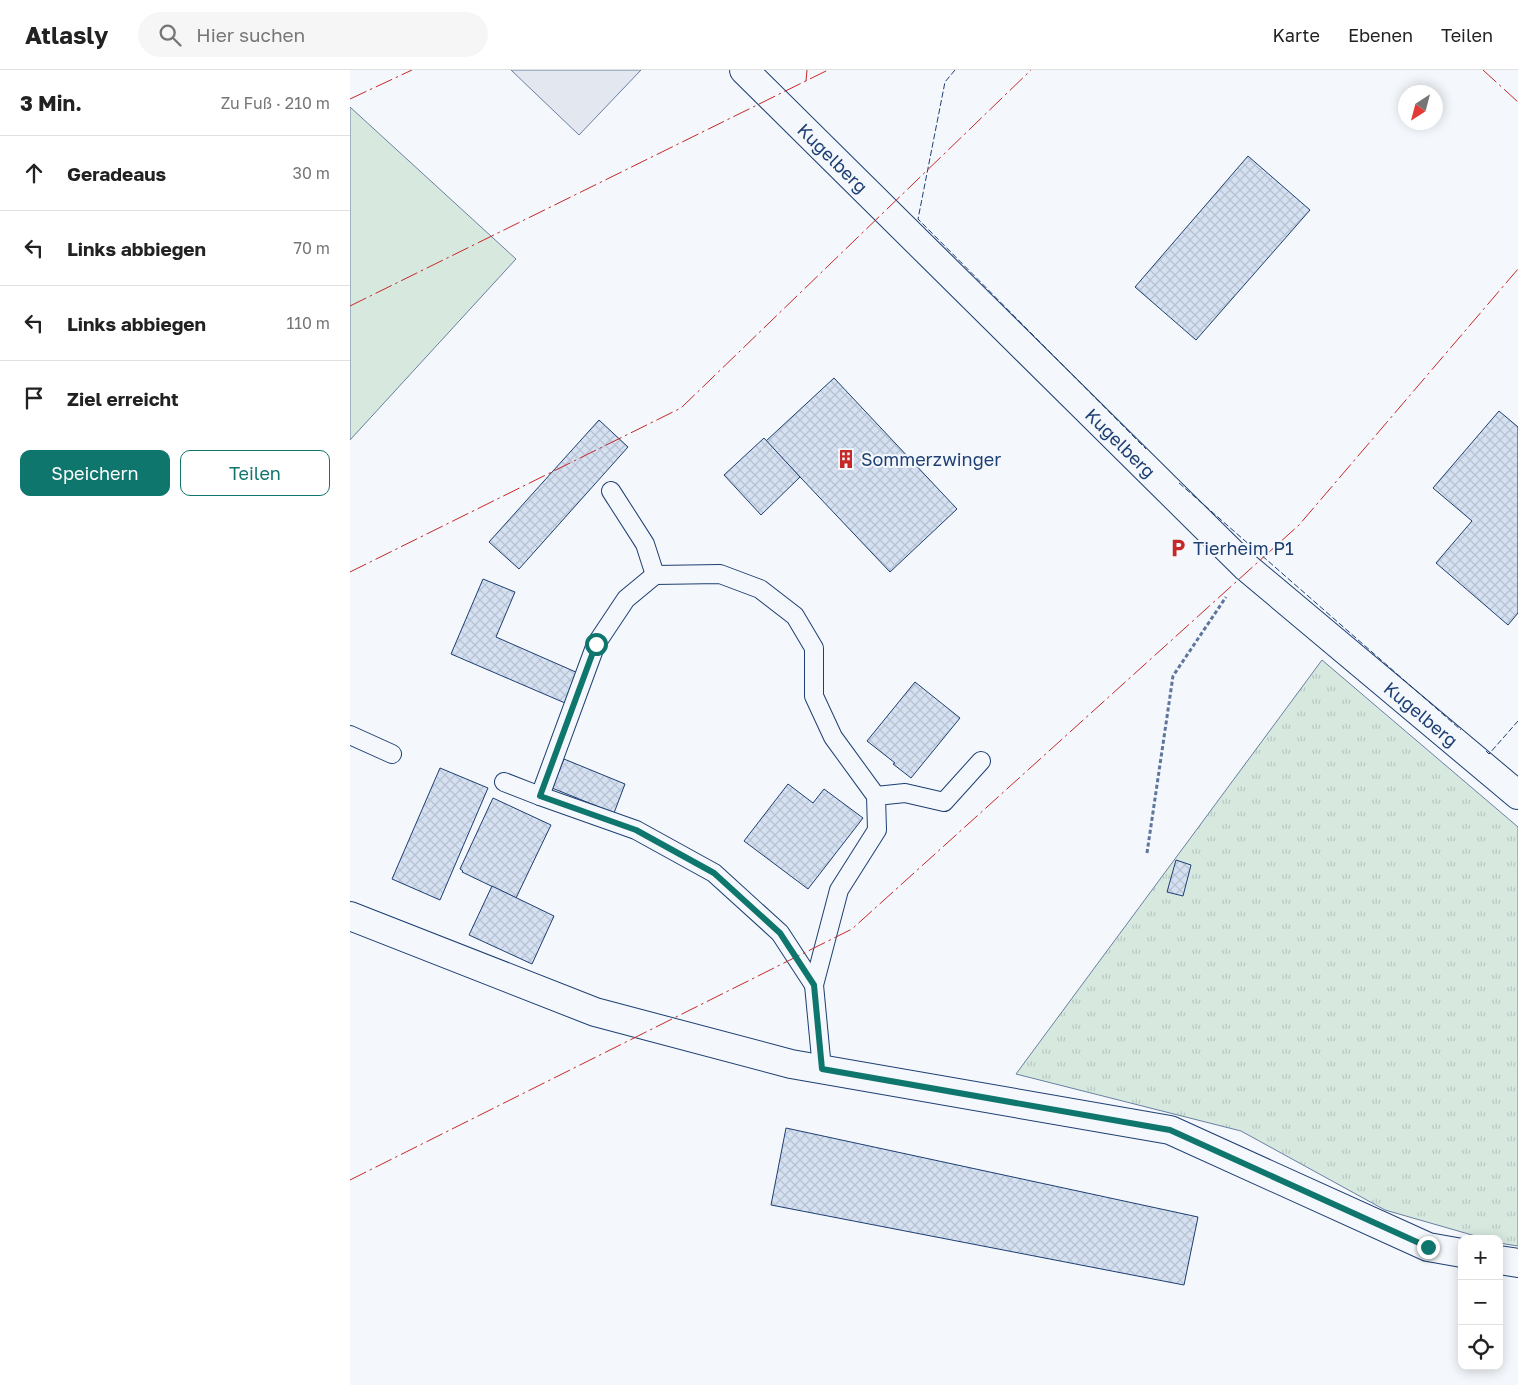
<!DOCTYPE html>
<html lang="de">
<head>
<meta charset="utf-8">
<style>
  body { margin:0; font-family:"Golos Text",sans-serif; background:#f6f6f6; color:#222 }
  .controls { position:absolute; right:15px; bottom:15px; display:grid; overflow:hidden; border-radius:10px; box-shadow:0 2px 12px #0003 }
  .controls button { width:45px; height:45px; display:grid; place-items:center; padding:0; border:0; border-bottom:1px solid #e0e0e0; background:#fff; color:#222; font:25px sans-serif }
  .compass { position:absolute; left:1048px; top:15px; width:45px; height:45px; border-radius:50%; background:#fff; box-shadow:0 2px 12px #0003; rotate:216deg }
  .stop { position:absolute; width:15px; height:15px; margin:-11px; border:4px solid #0f766e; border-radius:50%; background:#fff }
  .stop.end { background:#0f766e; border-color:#fff; box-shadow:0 1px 5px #0008 }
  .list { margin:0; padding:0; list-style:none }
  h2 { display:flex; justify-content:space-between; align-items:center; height:65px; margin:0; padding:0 20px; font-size:21px }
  h2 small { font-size:16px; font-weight:400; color:#767676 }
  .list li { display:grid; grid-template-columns:32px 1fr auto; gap:15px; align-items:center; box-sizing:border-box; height:75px; padding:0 20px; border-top:1px solid #e0e0e0 }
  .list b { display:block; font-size:19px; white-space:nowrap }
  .list em { font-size:16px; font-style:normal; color:#767676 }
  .actions { display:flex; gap:10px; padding:15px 20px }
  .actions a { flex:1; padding:11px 0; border:1px solid #0f766e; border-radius:10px; text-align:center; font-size:18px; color:#0f766e }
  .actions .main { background:#0f766e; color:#fff }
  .icon { flex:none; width:28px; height:28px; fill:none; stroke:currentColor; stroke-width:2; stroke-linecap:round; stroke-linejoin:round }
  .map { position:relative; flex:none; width:1168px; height:1315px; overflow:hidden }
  header { display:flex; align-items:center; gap:30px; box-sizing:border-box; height:70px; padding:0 25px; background:#fff; border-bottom:1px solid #e0e0e0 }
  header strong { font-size:24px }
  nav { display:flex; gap:28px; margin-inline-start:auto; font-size:18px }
  .search { width:350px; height:45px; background:#f6f6f6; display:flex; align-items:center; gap:12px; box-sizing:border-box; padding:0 18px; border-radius:28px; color:#767676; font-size:19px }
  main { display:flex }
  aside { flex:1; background:#fff }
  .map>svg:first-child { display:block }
</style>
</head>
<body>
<header>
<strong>Atlasly</strong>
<div class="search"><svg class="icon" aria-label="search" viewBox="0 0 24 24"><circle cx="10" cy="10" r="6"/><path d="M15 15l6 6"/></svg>Hier suchen</div>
<nav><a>Karte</a><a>Ebenen</a><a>Teilen</a></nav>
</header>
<main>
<aside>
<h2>3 Min.<small>Zu Fuß · 210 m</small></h2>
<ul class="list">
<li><svg class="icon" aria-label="ahead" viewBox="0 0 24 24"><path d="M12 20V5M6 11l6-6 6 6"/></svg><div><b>Geradeaus</b></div><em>30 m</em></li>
<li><svg class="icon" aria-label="left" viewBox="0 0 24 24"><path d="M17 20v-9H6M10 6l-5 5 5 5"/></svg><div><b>Links abbiegen</b></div><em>70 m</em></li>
<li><svg class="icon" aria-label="left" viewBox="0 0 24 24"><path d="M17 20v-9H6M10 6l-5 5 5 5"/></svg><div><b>Links abbiegen</b></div><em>110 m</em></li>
<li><svg class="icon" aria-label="arrive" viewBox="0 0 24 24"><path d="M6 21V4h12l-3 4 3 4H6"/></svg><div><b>Ziel erreicht</b></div></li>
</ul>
<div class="actions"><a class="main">Speichern</a><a>Teilen</a></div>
</aside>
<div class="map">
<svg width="1168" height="1315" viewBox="0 0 1168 1315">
  <defs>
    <pattern id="grass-tufts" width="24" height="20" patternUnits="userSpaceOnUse" patternTransform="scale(1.25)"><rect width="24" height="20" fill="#d7e8df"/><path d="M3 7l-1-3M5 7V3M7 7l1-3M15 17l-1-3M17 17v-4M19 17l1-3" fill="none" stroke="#b8c8c3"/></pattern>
    <pattern id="building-cross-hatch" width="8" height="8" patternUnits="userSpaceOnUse" patternTransform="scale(1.25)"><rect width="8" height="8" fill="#d5e0f0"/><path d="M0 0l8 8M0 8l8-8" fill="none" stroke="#b6c1d1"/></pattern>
  </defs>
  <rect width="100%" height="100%" fill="#f4f7fb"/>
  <path fill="url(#grass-tufts)" stroke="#687fa3" d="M972 590 1168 757V1176L1149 1173V1169H1136L1035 1140 891 1061 666 1004Z"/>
  <path fill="#d7e8df" stroke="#687fa3" d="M0 37 166 189 0 370Z"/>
  <path fill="#e3e8f0" stroke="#687fa3" d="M161 0H291L229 65Z"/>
  <g fill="url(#building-cross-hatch)" stroke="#1d3f73">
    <path d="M898 86 960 140 846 270 785 217Z"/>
    <path d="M484 308 607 439 540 502 416 371Z"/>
    <path d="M1149 341 1168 357V543L1158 555 1086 493 1122 451 1083 418Z"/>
    <path d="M249 350 278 377 169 499 139 472Z"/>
    <path d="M414 368 450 407 411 445 374 405Z"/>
    <path d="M133 509 165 522 146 567 228 603 215 633 101 584Z"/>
    <path d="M565 612 610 648 561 708 543 694 545 693 517 671Z"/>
    <path d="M214 689 275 714 264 743 202 718Z"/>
    <path d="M90 698 138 718 90 830 42 809Z"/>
    <path d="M438 714 463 733 474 719 513 748 458 819 394 771Z"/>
    <path d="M143 728 201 755 166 828 112 802 113 801 110 799Z"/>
    <path d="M826 790 841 795 833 826 817 822Z"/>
    <path d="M142 816 204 846 182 894 119 865Z"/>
    <path d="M436 1058 848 1147 834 1215 421 1135Z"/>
  </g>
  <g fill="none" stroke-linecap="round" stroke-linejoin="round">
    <g stroke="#1d3f73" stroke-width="20">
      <g id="lane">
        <path d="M261 421 295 474 305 505"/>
        <path d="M0 665 42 684"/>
        <path d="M154 712 190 726 286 760 364 803 430 863 464 915"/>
        <path d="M190 726 246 574 276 529 305 505 370 504 410 519 445 546 464 578V626L483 667 526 726 527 760 489 820 464 915 472 999"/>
        <path d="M526 726 555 723 594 732 631 691"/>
      </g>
    </g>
    <g stroke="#1d3f73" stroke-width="30">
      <g id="street">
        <path id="s1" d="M394 0 896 497 1168 725"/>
        <path d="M0 846 245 942 441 994 820 1060 1078 1177 1112 1183"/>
        <path d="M1149 1190 1168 1193"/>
      </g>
    </g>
    <path stroke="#5e769c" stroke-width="3" stroke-dasharray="4 2.5" stroke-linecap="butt" d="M797 783 823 606 876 527"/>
    <use href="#lane" stroke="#f4f7fb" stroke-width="18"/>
    <use href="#street" stroke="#f4f7fb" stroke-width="28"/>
    <g stroke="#1d3f73" stroke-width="1" stroke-dasharray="6 2.5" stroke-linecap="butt">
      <path d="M605 0 595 12 568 149 796 379"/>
      <path d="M829 413 1111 660"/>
      <path d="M1136 681 1139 684 1168 651"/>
    </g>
    <g stroke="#c62828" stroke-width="1" stroke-dasharray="18 4 2.5 4" stroke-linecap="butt">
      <path d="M1133 0 1168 32"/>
      <path d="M456 11 457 0"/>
      <path d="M0 29 62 0"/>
      <path d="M0 236 478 0"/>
      <path d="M0 502 331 338 681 0"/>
      <path d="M0 1110 502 859 949 455 1168 199"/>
    </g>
  </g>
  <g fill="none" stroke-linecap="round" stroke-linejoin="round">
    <path stroke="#0f766e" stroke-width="6" d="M246 574 190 726 286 760 364 803 430 863 464 915 472 999 820 1060 1078 1177"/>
  </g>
  <defs>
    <g id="building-bare" transform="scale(1.5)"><path d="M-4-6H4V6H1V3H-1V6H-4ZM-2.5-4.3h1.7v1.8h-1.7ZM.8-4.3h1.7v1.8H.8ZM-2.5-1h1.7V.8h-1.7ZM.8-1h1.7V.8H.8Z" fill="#c62828" stroke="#f4f7fb" stroke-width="2.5" paint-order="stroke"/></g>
    <g id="parking-bare" transform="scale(1.5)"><path d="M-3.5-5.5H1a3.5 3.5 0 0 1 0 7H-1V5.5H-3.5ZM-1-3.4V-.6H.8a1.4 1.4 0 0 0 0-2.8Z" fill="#c62828" stroke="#f4f7fb" stroke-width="2.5" paint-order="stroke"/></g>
  </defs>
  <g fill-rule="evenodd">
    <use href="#building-bare" x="496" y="389"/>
    <use href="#parking-bare" x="828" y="478"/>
  </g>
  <g text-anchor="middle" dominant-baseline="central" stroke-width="4" stroke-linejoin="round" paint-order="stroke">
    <g font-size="18" fill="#1d3f73" stroke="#f4f7fb">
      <text stroke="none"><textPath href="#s1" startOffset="125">Kugelberg</textPath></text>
      <text stroke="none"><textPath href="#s1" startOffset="530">Kugelberg</textPath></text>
      <text stroke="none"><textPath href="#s1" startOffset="935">Kugelberg</textPath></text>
    </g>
    <g font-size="18" fill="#1d3f73" stroke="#f4f7fb" text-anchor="start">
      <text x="511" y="389">Sommerzwinger</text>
      <text x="843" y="478">Tierheim P1</text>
    </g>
  </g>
</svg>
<div class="controls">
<button>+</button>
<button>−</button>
<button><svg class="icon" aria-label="locate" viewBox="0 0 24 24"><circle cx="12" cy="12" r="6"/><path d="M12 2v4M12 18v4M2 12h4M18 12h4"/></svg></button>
</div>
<svg class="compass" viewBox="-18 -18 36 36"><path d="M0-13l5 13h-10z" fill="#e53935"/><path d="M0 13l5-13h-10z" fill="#767676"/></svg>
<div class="stop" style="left:246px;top:574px"></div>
<div class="stop end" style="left:1078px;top:1177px"></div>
</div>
</main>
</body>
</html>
